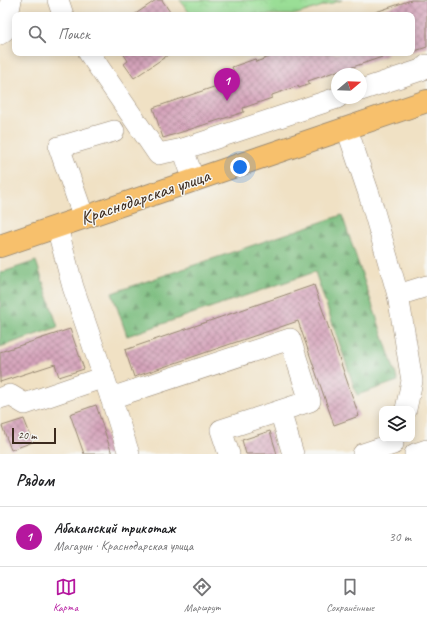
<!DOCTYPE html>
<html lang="ru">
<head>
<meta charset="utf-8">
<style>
  body { margin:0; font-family:Caveat,sans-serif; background:#f6f6f6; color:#202124 }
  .controls { position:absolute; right:12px; bottom:12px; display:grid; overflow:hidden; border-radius:8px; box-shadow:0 2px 10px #0003 }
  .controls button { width:36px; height:36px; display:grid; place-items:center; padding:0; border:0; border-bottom:1px solid #e0e0e0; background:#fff; color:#202124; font:20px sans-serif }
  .compass { position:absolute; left:331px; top:68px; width:36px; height:36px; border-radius:50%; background:#fff; box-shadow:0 2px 10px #0003; rotate:71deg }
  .scale { position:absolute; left:12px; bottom:10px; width:44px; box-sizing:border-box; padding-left:4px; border:2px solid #3b2a1e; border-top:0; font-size:11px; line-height:14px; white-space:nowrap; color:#3b2a1e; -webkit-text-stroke:3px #f6f6f2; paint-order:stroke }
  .you { position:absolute; left:240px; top:167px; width:14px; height:14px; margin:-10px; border:3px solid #fff; border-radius:50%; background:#1a73e8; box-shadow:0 0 0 6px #1a73e833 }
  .badge { display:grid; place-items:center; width:26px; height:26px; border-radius:50%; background:#b5179e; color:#fff; font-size:13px; font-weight:700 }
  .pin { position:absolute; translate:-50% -33px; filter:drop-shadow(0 1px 2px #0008) }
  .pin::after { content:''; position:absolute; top:21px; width:14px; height:12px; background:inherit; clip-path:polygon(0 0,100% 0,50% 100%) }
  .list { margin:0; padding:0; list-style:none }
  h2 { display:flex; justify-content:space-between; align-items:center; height:52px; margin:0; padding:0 16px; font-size:17px }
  h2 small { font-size:13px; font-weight:400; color:#757577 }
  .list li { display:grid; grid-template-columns:26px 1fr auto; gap:12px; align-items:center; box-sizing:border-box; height:60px; padding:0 16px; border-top:1px solid #e0e0e0 }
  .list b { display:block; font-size:15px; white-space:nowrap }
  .list p { margin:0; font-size:13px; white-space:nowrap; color:#757577 }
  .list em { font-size:13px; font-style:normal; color:#757577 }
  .icon { flex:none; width:22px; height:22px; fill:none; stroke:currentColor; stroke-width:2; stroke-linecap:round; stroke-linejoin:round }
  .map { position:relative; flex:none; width:427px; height:454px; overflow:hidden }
  .search { position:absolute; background:#fff; box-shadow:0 2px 10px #0003; left:12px; right:12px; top:12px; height:44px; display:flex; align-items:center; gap:10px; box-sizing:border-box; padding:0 14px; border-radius:8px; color:#757577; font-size:15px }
  .sheet { height:112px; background:#fff }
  nav { display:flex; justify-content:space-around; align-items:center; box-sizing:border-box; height:56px; border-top:1px solid #e0e0e0; background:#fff; font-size:11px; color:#757577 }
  nav a { display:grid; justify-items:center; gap:2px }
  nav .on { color:#b5179e }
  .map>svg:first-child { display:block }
</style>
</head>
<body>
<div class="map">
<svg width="427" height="454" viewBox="0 0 427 454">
  <defs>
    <pattern id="forest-firs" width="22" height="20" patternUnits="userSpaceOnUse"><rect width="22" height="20" fill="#7bbd7f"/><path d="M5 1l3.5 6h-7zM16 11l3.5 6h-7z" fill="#669a67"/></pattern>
    <pattern id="park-crowns" width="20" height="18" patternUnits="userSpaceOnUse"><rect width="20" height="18" fill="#9ade96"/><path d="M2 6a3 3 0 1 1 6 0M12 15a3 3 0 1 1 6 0" fill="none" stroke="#86bf81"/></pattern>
    <pattern id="building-cross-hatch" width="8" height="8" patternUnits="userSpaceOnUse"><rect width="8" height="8" fill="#d5a4bb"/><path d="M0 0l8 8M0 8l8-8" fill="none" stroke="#ae8697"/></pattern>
  </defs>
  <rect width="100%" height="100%" fill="#f6f6f2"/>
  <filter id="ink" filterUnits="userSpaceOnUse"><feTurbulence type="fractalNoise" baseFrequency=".025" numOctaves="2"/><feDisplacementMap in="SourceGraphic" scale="8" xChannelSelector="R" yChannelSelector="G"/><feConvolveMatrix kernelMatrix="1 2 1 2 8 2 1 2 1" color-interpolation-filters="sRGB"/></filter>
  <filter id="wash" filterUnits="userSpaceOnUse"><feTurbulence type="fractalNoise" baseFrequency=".012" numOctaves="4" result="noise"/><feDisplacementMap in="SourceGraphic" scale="16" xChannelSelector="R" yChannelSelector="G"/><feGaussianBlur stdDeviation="0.9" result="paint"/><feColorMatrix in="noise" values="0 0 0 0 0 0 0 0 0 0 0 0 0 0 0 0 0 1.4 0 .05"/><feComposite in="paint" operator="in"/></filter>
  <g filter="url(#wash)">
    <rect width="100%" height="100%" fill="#f0e1c4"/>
    <g fill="url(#forest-firs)" stroke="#5b744e">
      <path d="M342 215 398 381 357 395 315 272 127 336 112 293Z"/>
      <path d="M36 261 58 327 0 347V273Z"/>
    </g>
    <path fill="url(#park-crowns)" stroke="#6a845a" d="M180 0H342L294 15H191Z"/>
    <g id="blocks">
      <g fill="url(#building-cross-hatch)">
        <path d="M156 0H162L172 15H134Z"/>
        <path d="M411 0H427V47L412 52V15H374L373 13Z"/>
        <path d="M123 53H171L134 78 124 64 128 61Z"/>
        <path d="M286 53H388V55L341 71 340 70 308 81 310 84 299 88 298 86 272 95V98L243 108 244 112 163 138 153 108 237 79 232 67 255 59 256 62 277 54V56Z"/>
        <path d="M314 285 359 416 334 425 298 321 134 377 125 350Z"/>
        <path d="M70 329 84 369 59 377 55 364 0 382V352Z"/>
        <path d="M96 405 112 454H84L70 414Z"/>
        <path d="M24 419 33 442 11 450 2 426Z"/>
        <path d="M270 431 277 454H246L242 440Z"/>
      </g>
    </g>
  </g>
  <g filter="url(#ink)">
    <use href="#blocks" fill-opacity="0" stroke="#968671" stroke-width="1"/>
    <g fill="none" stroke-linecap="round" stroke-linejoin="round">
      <g stroke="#968671" stroke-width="22">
        <g id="minor">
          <path d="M58 0 63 15"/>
          <path d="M0 34 5 30 11 0"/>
          <path d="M89 53 158 154 183 149 337 98"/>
          <path d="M361 90 421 70 427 65"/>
          <path d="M347 129 369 194 398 295 412 381 406 409"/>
          <path d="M183 149 194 181"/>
          <path d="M84 218 59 147 114 131"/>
          <path d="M57 227 73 287 111 398 129 454"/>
          <path d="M398 295 427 286"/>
          <path d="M0 398 10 395 25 404 104 377"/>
          <path d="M111 398 290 339 310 401 221 430 229 454"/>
          <path d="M280 411 293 454"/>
          <path d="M363 454 393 444"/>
          <path d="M415 454 427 450"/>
        </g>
      </g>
      <g stroke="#968671" stroke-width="24">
        <path id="major" d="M0 246 427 101"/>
      </g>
      <use href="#minor" stroke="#fff" stroke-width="21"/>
      <use href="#major" stroke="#f7c06c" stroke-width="22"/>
    </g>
  </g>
  <g text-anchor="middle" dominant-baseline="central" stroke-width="3" stroke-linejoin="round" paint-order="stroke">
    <g font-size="19" fill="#3b2a1e" stroke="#f6f6f2">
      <text transform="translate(145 197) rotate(-19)">Краснодарская улица</text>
    </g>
  </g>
</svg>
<div class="controls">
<button><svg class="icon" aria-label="layers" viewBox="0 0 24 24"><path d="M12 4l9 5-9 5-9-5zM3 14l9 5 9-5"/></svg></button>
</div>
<svg class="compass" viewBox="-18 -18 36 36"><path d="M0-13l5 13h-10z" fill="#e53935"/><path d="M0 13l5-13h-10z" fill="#757577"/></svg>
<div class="scale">20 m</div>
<div class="you"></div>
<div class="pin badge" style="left:227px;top:101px">1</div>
<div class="search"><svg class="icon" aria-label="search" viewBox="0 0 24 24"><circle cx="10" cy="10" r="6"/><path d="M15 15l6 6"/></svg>Поиск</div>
</div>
<section class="sheet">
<h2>Рядом<small></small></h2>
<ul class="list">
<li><span class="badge">1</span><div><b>Абаканский трикотаж</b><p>Магазин · Краснодарская улица</p></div><em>30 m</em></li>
</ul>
</section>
<nav>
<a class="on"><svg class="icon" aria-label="map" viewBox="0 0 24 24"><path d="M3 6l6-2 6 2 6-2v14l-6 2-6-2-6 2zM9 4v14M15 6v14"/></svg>Карта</a>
<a><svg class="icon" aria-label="directions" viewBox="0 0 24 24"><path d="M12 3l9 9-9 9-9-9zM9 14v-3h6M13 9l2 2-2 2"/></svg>Маршрут</a>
<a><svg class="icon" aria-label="saved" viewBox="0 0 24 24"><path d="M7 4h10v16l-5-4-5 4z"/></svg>Сохранённые</a>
</nav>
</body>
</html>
